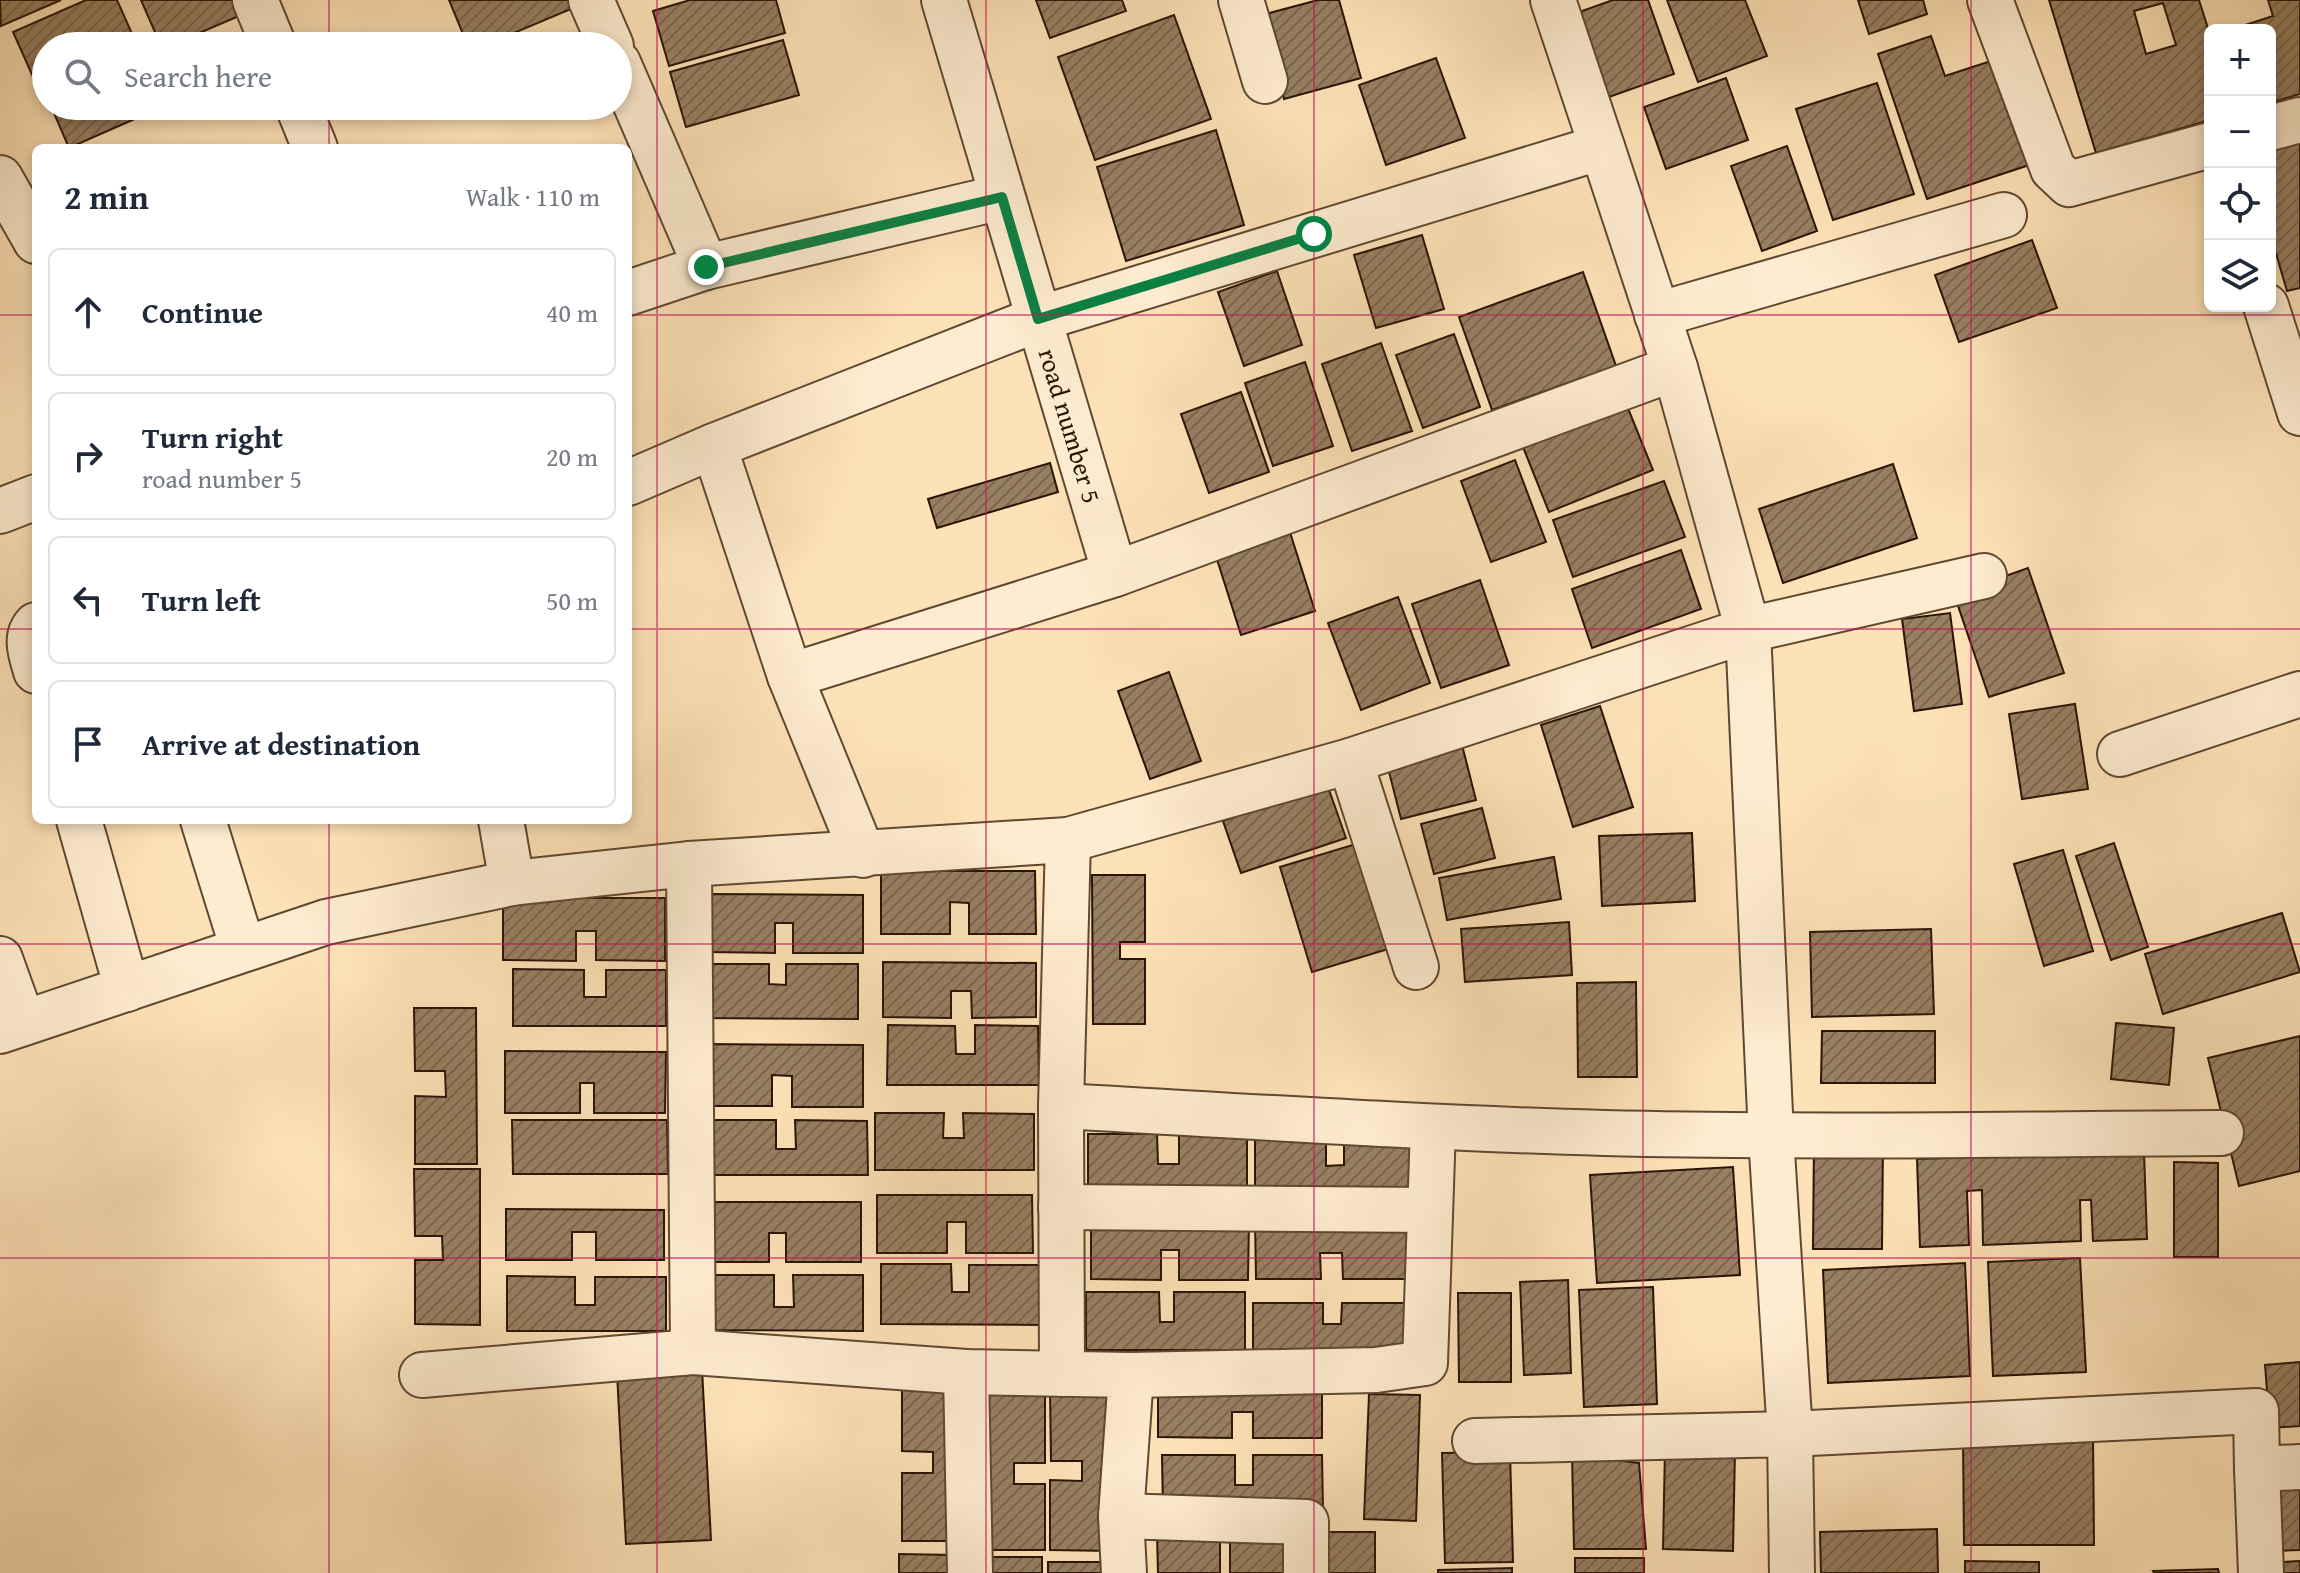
<!DOCTYPE html>
<html lang="en">
<head>
<meta charset="utf-8">
<style>
  body { margin:0; font-family:"Gentium Book Plus",serif; background:#f2f2f3; color:#1f2937 }
  .controls { position:absolute; right:24px; top:24px; display:grid; overflow:hidden; border-radius:12px; box-shadow:0 4px 12px #0003 }
  .controls button { width:72px; height:72px; display:grid; place-items:center; padding:0; border:0; border-bottom:2px solid #e0e1e3; background:#fff; color:#1f2937; font:40px sans-serif }
  .stop { position:absolute; width:24px; height:24px; margin:-18px; border:6px solid #0b8043; border-radius:50%; background:#fff }
  .stop.end { background:#0b8043; border-color:#fff; box-shadow:0 2px 8px #0008 }
  .list { margin:0; padding:0; list-style:none }
  h2 { display:flex; justify-content:space-between; align-items:center; height:104px; margin:0; padding:0 32px; font-size:34px }
  h2 small { font-size:26px; font-weight:400; color:#747a83 }
  .list li { display:grid; grid-template-columns:52px 1fr auto; gap:24px; align-items:center; box-sizing:border-box; height:128px; margin:0 16px 16px; padding:0 16px; border:2px solid #e0e1e3; border-radius:12px }
  .list b { display:block; font-size:30px; white-space:nowrap }
  .list p { margin:0; font-size:26px; white-space:nowrap; color:#747a83 }
  .list em { font-size:26px; font-style:normal; color:#747a83 }
  .icon { flex:none; width:44px; height:44px; fill:none; stroke:currentColor; stroke-width:2; stroke-linecap:round; stroke-linejoin:round }
  .map { position:relative; flex:none; width:2300px; height:1573px; overflow:hidden }
  .search { position:absolute; background:#fff; box-shadow:0 4px 12px #0003; left:32px; top:32px; width:600px; height:88px; display:flex; align-items:center; gap:20px; box-sizing:border-box; padding:0 28px; border-radius:44px; color:#747a83; font-size:30px }
  .panel { position:absolute; background:#fff; box-shadow:0 4px 12px #0003; left:32px; top:144px; width:600px; height:680px; border-radius:12px }
  .map>svg:first-child { display:block }
</style>
</head>
<body>
<div class="map">
<svg width="2300" height="1573" viewBox="0 0 2300 1573">
  <defs>
    <pattern id="building-hatch" width="6" height="6" patternUnits="userSpaceOnUse" patternTransform="scale(2)"><rect width="6" height="6" fill="#987f62"/><path d="M-1 1l2-2M0 6l6-6M5 7l2-2" fill="none" stroke="#7c674f"/></pattern>
  </defs>
  <rect width="100%" height="100%" fill="#fee2b7"/>
  <filter id="stains"><feTurbulence type="fractalNoise" baseFrequency=".0025" numOctaves="4"/><feColorMatrix values="0 0 0 0 .2 0 0 0 0 .09 0 0 0 0 .02 0 0 0 .5 -.17"/></filter>
  <radialGradient id="worn" r=".72"><stop offset=".6" stop-color="#630" stop-opacity="0"/><stop offset="1" stop-color="#630" stop-opacity=".3"/></radialGradient>
  <g fill="url(#building-hatch)" stroke="#2a1406" stroke-width="2" fill-rule="evenodd">
    <path d="M0 0H61L1 26Z"/>
    <path d="M86 0H117L137 45 46 46V85L38 88 13 32Z"/>
    <path d="M141 0H240L246 13 169 46H161Z"/>
    <path d="M449 0H575L578 6 483 46H468Z"/>
    <path d="M690 0H776L785 33 669 66 653 11Z"/>
    <path d="M1036 0H1122L1126 11 1050 38Z"/>
    <path d="M1318 0H1339L1361 78 1284 99 1262 15Z"/>
    <path d="M1613 0H1648L1674 74 1609 97 1579 12Z"/>
    <path d="M1667 0H1745L1767 56 1698 82Z"/>
    <path d="M1858 0H1923L1927 14 1869 34Z"/>
    <path d="M2049 0H2199L2210 35V120L2096 153ZM2163 3 2176 45 2146 54 2134 11Z"/>
    <path d="M2268 0H2300V94L2270 103V30H2230L2273 16Z"/>
    <path d="M1174 15 1211 119 1095 160 1058 57Z"/>
    <path d="M1931 36 1945 76 1994 60 2029 165 1927 199 1878 54Z"/>
    <path d="M783 40 799 95 686 127 670 72Z"/>
    <path d="M1436 58 1465 138 1386 165 1359 85Z"/>
    <path d="M1726 78 1748 140 1666 169 1644 107Z"/>
    <path d="M1877 83 1914 194 1833 220 1796 109Z"/>
    <path d="M51 106H164L69 148Z"/>
    <path d="M1216 130 1244 225 1126 261 1097 167Z"/>
    <path d="M2300 136V288L2287 291 2270 233V144Z"/>
    <path d="M1787 146 1817 231 1762 251 1731 166Z"/>
    <path d="M1422 235 1444 309 1376 328 1354 255Z"/>
    <path d="M2032 240 2057 308 1959 342 1935 275Z"/>
    <path d="M1277 271 1302 345 1244 366 1218 292Z"/>
    <path d="M1583 272 1616 366 1492 410 1459 317Z"/>
    <path d="M1454 334 1480 407 1423 428 1396 355Z"/>
    <path d="M1381 343 1412 431 1352 451 1322 364Z"/>
    <path d="M1305 362 1333 446 1273 466 1245 383Z"/>
    <path d="M1241 392 1269 472 1209 493 1181 414Z"/>
    <path d="M1625 401 1653 470 1549 512 1521 442Z"/>
    <path d="M1515 460 1546 542 1491 562 1461 481Z"/>
    <path d="M1050 463 1058 492 937 528 928 499Z"/>
    <path d="M1893 464 1917 538 1783 583 1759 509Z"/>
    <path d="M1664 481 1685 537 1573 577 1553 520Z"/>
    <path d="M1288 526 1315 611 1241 635 1214 550Z"/>
    <path d="M1681 550 1701 609 1592 648 1572 589Z"/>
    <path d="M2028 568 2064 673 1989 697 1954 594Z"/>
    <path d="M1480 580 1509 665 1441 688 1412 604Z"/>
    <path d="M1398 597 1430 683 1361 710 1328 623Z"/>
    <path d="M1950 613 1962 704 1914 711 1902 619Z"/>
    <path d="M1169 672 1201 761 1150 779 1118 691Z"/>
    <path d="M2075 704 2088 789 2022 799 2009 714Z"/>
    <path d="M1600 706 1633 807 1573 827 1541 725Z"/>
    <path d="M1460 737 1476 800 1401 819 1385 756Z"/>
    <path d="M1327 784 1346 838 1241 873 1223 821Z"/>
    <path d="M1482 808 1495 858 1434 874 1421 824Z"/>
    <path d="M1692 833 1695 901 1602 906 1599 836Z"/>
    <path d="M2114 843 2148 947 2111 960 2076 856Z"/>
    <path d="M1356 844 1388 949 1312 972 1280 867Z"/>
    <path d="M2063 850 2093 951 2044 966 2014 864Z"/>
    <path d="M1554 857 1561 899 1447 920 1439 878Z"/>
    <path d="M881 871H1035L1036 934H969V903L950 902V934H881Z"/>
    <path d="M1092 875H1145V942H1120V959H1145V1024H1093Z"/>
    <path d="M706 894 863 895V953H793V923H775V953L706 952Z"/>
    <path d="M503 898H665V961L596 960V931H576V961L503 960Z"/>
    <path d="M2282 913 2300 972 2163 1014 2145 954Z"/>
    <path d="M1569 922 1572 975 1465 982 1461 929Z"/>
    <path d="M1931 929 1934 1014 1812 1017 1810 932Z"/>
    <path d="M883 962 1036 963V1017L972 1018 971 991H951V1018L883 1017Z"/>
    <path d="M699 964H769V984L786 985V964H858V1019L699 1018Z"/>
    <path d="M513 969 584 970V997H606V970H666V1026H513Z"/>
    <path d="M1636 982 1637 1077H1578L1577 983Z"/>
    <path d="M414 1008H476L477 1164H415V1096L446 1097 445 1071H415Z"/>
    <path d="M2116 1023 2174 1028 2169 1085 2111 1079Z"/>
    <path d="M888 1025 955 1026 956 1054H975V1025L1038 1026 1039 1085H887Z"/>
    <path d="M1822 1031H1935V1083H1821Z"/>
    <path d="M2300 1036V1171L2239 1186 2208 1058Z"/>
    <path d="M701 1044 863 1045V1107H792V1076L772 1075V1106H701Z"/>
    <path d="M505 1051 666 1052 665 1113H594V1083H580V1113H505Z"/>
    <path d="M875 1113H944L943 1138H964L963 1113 1034 1114V1170H875Z"/>
    <path d="M512 1120H667L668 1174H513Z"/>
    <path d="M710 1120H776V1149H796L795 1120 867 1121 868 1175H710Z"/>
    <path d="M1255 1132H1326V1166L1344 1165V1132H1417V1194H1255Z"/>
    <path d="M1088 1134H1157L1158 1164H1179V1134H1247V1194L1088 1193Z"/>
    <path d="M1814 1140 1883 1141 1882 1249H1813Z"/>
    <path d="M2144 1151 2147 1239 2093 1241 2091 1200H2080L2081 1241 1983 1245 1982 1190 1967 1191 1969 1245 1920 1247 1917 1159Z"/>
    <path d="M2174 1162 2218 1163V1257H2174Z"/>
    <path d="M1733 1167 1740 1275 1597 1283 1590 1175Z"/>
    <path d="M414 1169H480V1325L415 1324V1260H443L442 1236H415Z"/>
    <path d="M877 1195H1032L1033 1253H966V1222H947V1253H877Z"/>
    <path d="M705 1202H861V1262H786V1233H769V1262H705Z"/>
    <path d="M506 1209 664 1210V1260H596V1232H572V1260H506Z"/>
    <path d="M1091 1219 1249 1220 1248 1280H1179V1250H1161V1280L1091 1279Z"/>
    <path d="M1255 1220H1411V1279H1343L1342 1253H1320L1321 1279H1256Z"/>
    <path d="M2080 1258 2086 1372 1993 1376 1988 1262Z"/>
    <path d="M1965 1263 1970 1376 1828 1383 1823 1270Z"/>
    <path d="M881 1264H951L952 1292H969V1265H1041V1325L881 1324Z"/>
    <path d="M712 1275H774V1307H794L793 1275H863V1331L712 1330Z"/>
    <path d="M507 1276 575 1277V1305H595V1277H666V1331H507Z"/>
    <path d="M1568 1280 1571 1373 1524 1375 1520 1282Z"/>
    <path d="M1653 1287 1657 1404 1584 1407 1579 1290Z"/>
    <path d="M1086 1292H1159L1160 1322H1174V1292H1245V1350H1086Z"/>
    <path d="M1458 1293H1511V1382H1459Z"/>
    <path d="M1253 1303H1323V1324H1341L1342 1303H1416V1359L1253 1358Z"/>
    <path d="M2300 1362V1426L2270 1428 2265 1365Z"/>
    <path d="M702 1369 711 1540 626 1544 617 1373Z"/>
    <path d="M958 1380V1541H902V1473H933V1452L902 1451V1381Z"/>
    <path d="M1158 1383H1322V1438H1253V1412H1232V1438L1158 1437Z"/>
    <path d="M986 1385H1045V1463H1014V1484H1045V1550H986Z"/>
    <path d="M1050 1390H1113L1112 1551 1050 1550V1480L1082 1481V1461H1051Z"/>
    <path d="M1369 1394 1420 1395 1416 1521 1364 1519Z"/>
    <path d="M2093 1434 2094 1545H1964L1963 1436Z"/>
    <path d="M1665 1448 1735 1450 1733 1551 1663 1549Z"/>
    <path d="M1510 1452 1513 1562 1445 1563 1442 1453Z"/>
    <path d="M1162 1455H1235V1485H1253V1455H1322L1323 1510H1163Z"/>
    <path d="M1572 1455 1639 1463 1646 1549H1574Z"/>
    <path d="M2300 1478V1550L2276 1551 2272 1480Z"/>
    <path d="M1937 1529 1938 1573H1821L1820 1532Z"/>
    <rect x="1230" y="1532" width="65" height="41"/>
    <rect x="1318" y="1532" width="57" height="41"/>
    <path d="M1157 1534H1220V1573H1158Z"/>
    <path d="M899 1554 955 1555V1573H899Z"/>
    <rect x="982" y="1557" width="60" height="16"/>
    <rect x="1575" y="1558" width="69" height="15"/>
    <path d="M1965 1561 2039 1562V1573H1965Z"/>
    <path d="M2300 1561V1573H2283V1562Z"/>
    <rect x="1048" y="1562" width="61" height="11"/>
    <path d="M1512 1568V1573H1438V1570Z"/>
    <path d="M2218 1569 2219 1573H2154L2153 1571Z"/>
  </g>
  <g fill="none" stroke-linecap="round" stroke-linejoin="round">
    <g stroke="#5f4832" stroke-width="48">
      <g id="street">
        <path d="M255 0 274 46"/>
        <path d="M591 0 611 46"/>
        <path id="s1" d="M944 0 1115 574"/>
        <path d="M1241 0 1265 81"/>
        <path d="M1553 0 1602 147"/>
        <path d="M1990 0 2053 169 2069 184 2210 145"/>
        <path d="M618 63 706 267"/>
        <path d="M298 106 315 148"/>
        <path d="M2270 128 2300 120"/>
        <path d="M0 178 36 241"/>
        <path d="M628 293 706 267 1002 197"/>
        <path d="M2266 306 2300 413"/>
        <path d="M1657 315 2004 215"/>
        <path d="M714 446 1038 319 1602 147 1675 368 1748 630 1984 576"/>
        <path d="M628 483 714 446 790 676 863 855"/>
        <path d="M0 511 36 497"/>
        <path d="M36 625C24 638 32 656 36 671"/>
        <path d="M790 676 1115 574 1675 368"/>
        <path d="M2120 754 2300 694"/>
        <path d="M1350 761 1416 967"/>
        <path d="M79 820 127 989"/>
        <path d="M203 820 243 949"/>
        <path d="M501 820 512 883"/>
        <path d="M1068 840 1350 761 1748 630 1771 1136 1790 1434 2256 1411 2257 1469 2300 1467"/>
        <path d="M689 864 693 1352"/>
        <path d="M0 959 23 1023"/>
        <path d="M0 1031 326 922 512 883 689 864 1068 840 1061 1106 1062 1374"/>
        <path d="M1061 1106C1242 1116 1423 1128 1604 1133 1810 1138 2015 1134 2221 1133"/>
        <path d="M1061 1207 1430 1210"/>
        <path d="M966 1372 970 1573"/>
        <path d="M422 1375 693 1352 966 1372 1131 1375 1121 1516 1124 1573"/>
        <path d="M1131 1375 1376 1370 1425 1363 1433 1127"/>
        <path d="M1475 1441 1790 1434 1792 1573"/>
        <path d="M2257 1469 2261 1573"/>
        <path d="M1121 1516 1306 1522V1573"/>
      </g>
    </g>
    <use href="#street" stroke="#feecd0" stroke-width="44"/>
  </g>
  <g fill="none" stroke-linecap="round" stroke-linejoin="round">
    <path stroke="#0b8043" stroke-width="10" d="M706 267 1002 197 1038 319 1314 234"/>
  </g>
  <path fill="none" stroke="#c2185b" stroke-width="2" stroke-opacity="0.55" d="M329 0V46M657 0V1573M986 0V1573M1314 0V1573M1643 0V1573M1971 0V1573M329 106V148M0 315H36M628 315H2300M0 629H36M628 629H2300M329 820V1573M0 944H2300M0 1258H2300"/>
  <g text-anchor="middle" dominant-baseline="central" stroke-width="6" stroke-linejoin="round" paint-order="stroke">
    <g font-size="26" fill="#2a1406" stroke="#feecd0">
      <text stroke="none"><textPath href="#s1" startOffset="444">road number 5</textPath></text>
    </g>
  </g>
  <rect width="100%" height="100%" filter="url(#stains)"/>
  <rect width="100%" height="100%" fill="url(#worn)"/>
</svg>
<div class="controls">
<button>+</button>
<button>−</button>
<button><svg class="icon" aria-label="locate" viewBox="0 0 24 24"><circle cx="12" cy="12" r="6"/><path d="M12 2v4M12 18v4M2 12h4M18 12h4"/></svg></button>
<button><svg class="icon" aria-label="layers" viewBox="0 0 24 24"><path d="M12 4l9 5-9 5-9-5zM3 14l9 5 9-5"/></svg></button>
</div>
<div class="stop" style="left:1314px;top:234px"></div>
<div class="stop end" style="left:706px;top:267px"></div>
<div class="search"><svg class="icon" aria-label="search" viewBox="0 0 24 24"><circle cx="10" cy="10" r="6"/><path d="M15 15l6 6"/></svg>Search here</div>
<section class="panel">
<h2>2 min<small>Walk · 110 m</small></h2>
<ul class="list">
<li><svg class="icon" aria-label="ahead" viewBox="0 0 24 24"><path d="M12 20V5M6 11l6-6 6 6"/></svg><div><b>Continue</b></div><em>40 m</em></li>
<li><svg class="icon" aria-label="right" viewBox="0 0 24 24"><path d="M7 20v-9h11M14 6l5 5-5 5"/></svg><div><b>Turn right</b><p>road number 5</p></div><em>20 m</em></li>
<li><svg class="icon" aria-label="left" viewBox="0 0 24 24"><path d="M17 20v-9H6M10 6l-5 5 5 5"/></svg><div><b>Turn left</b></div><em>50 m</em></li>
<li><svg class="icon" aria-label="arrive" viewBox="0 0 24 24"><path d="M6 21V4h12l-3 4 3 4H6"/></svg><div><b>Arrive at destination</b></div></li>
</ul>
</section>
</div>
</body>
</html>
